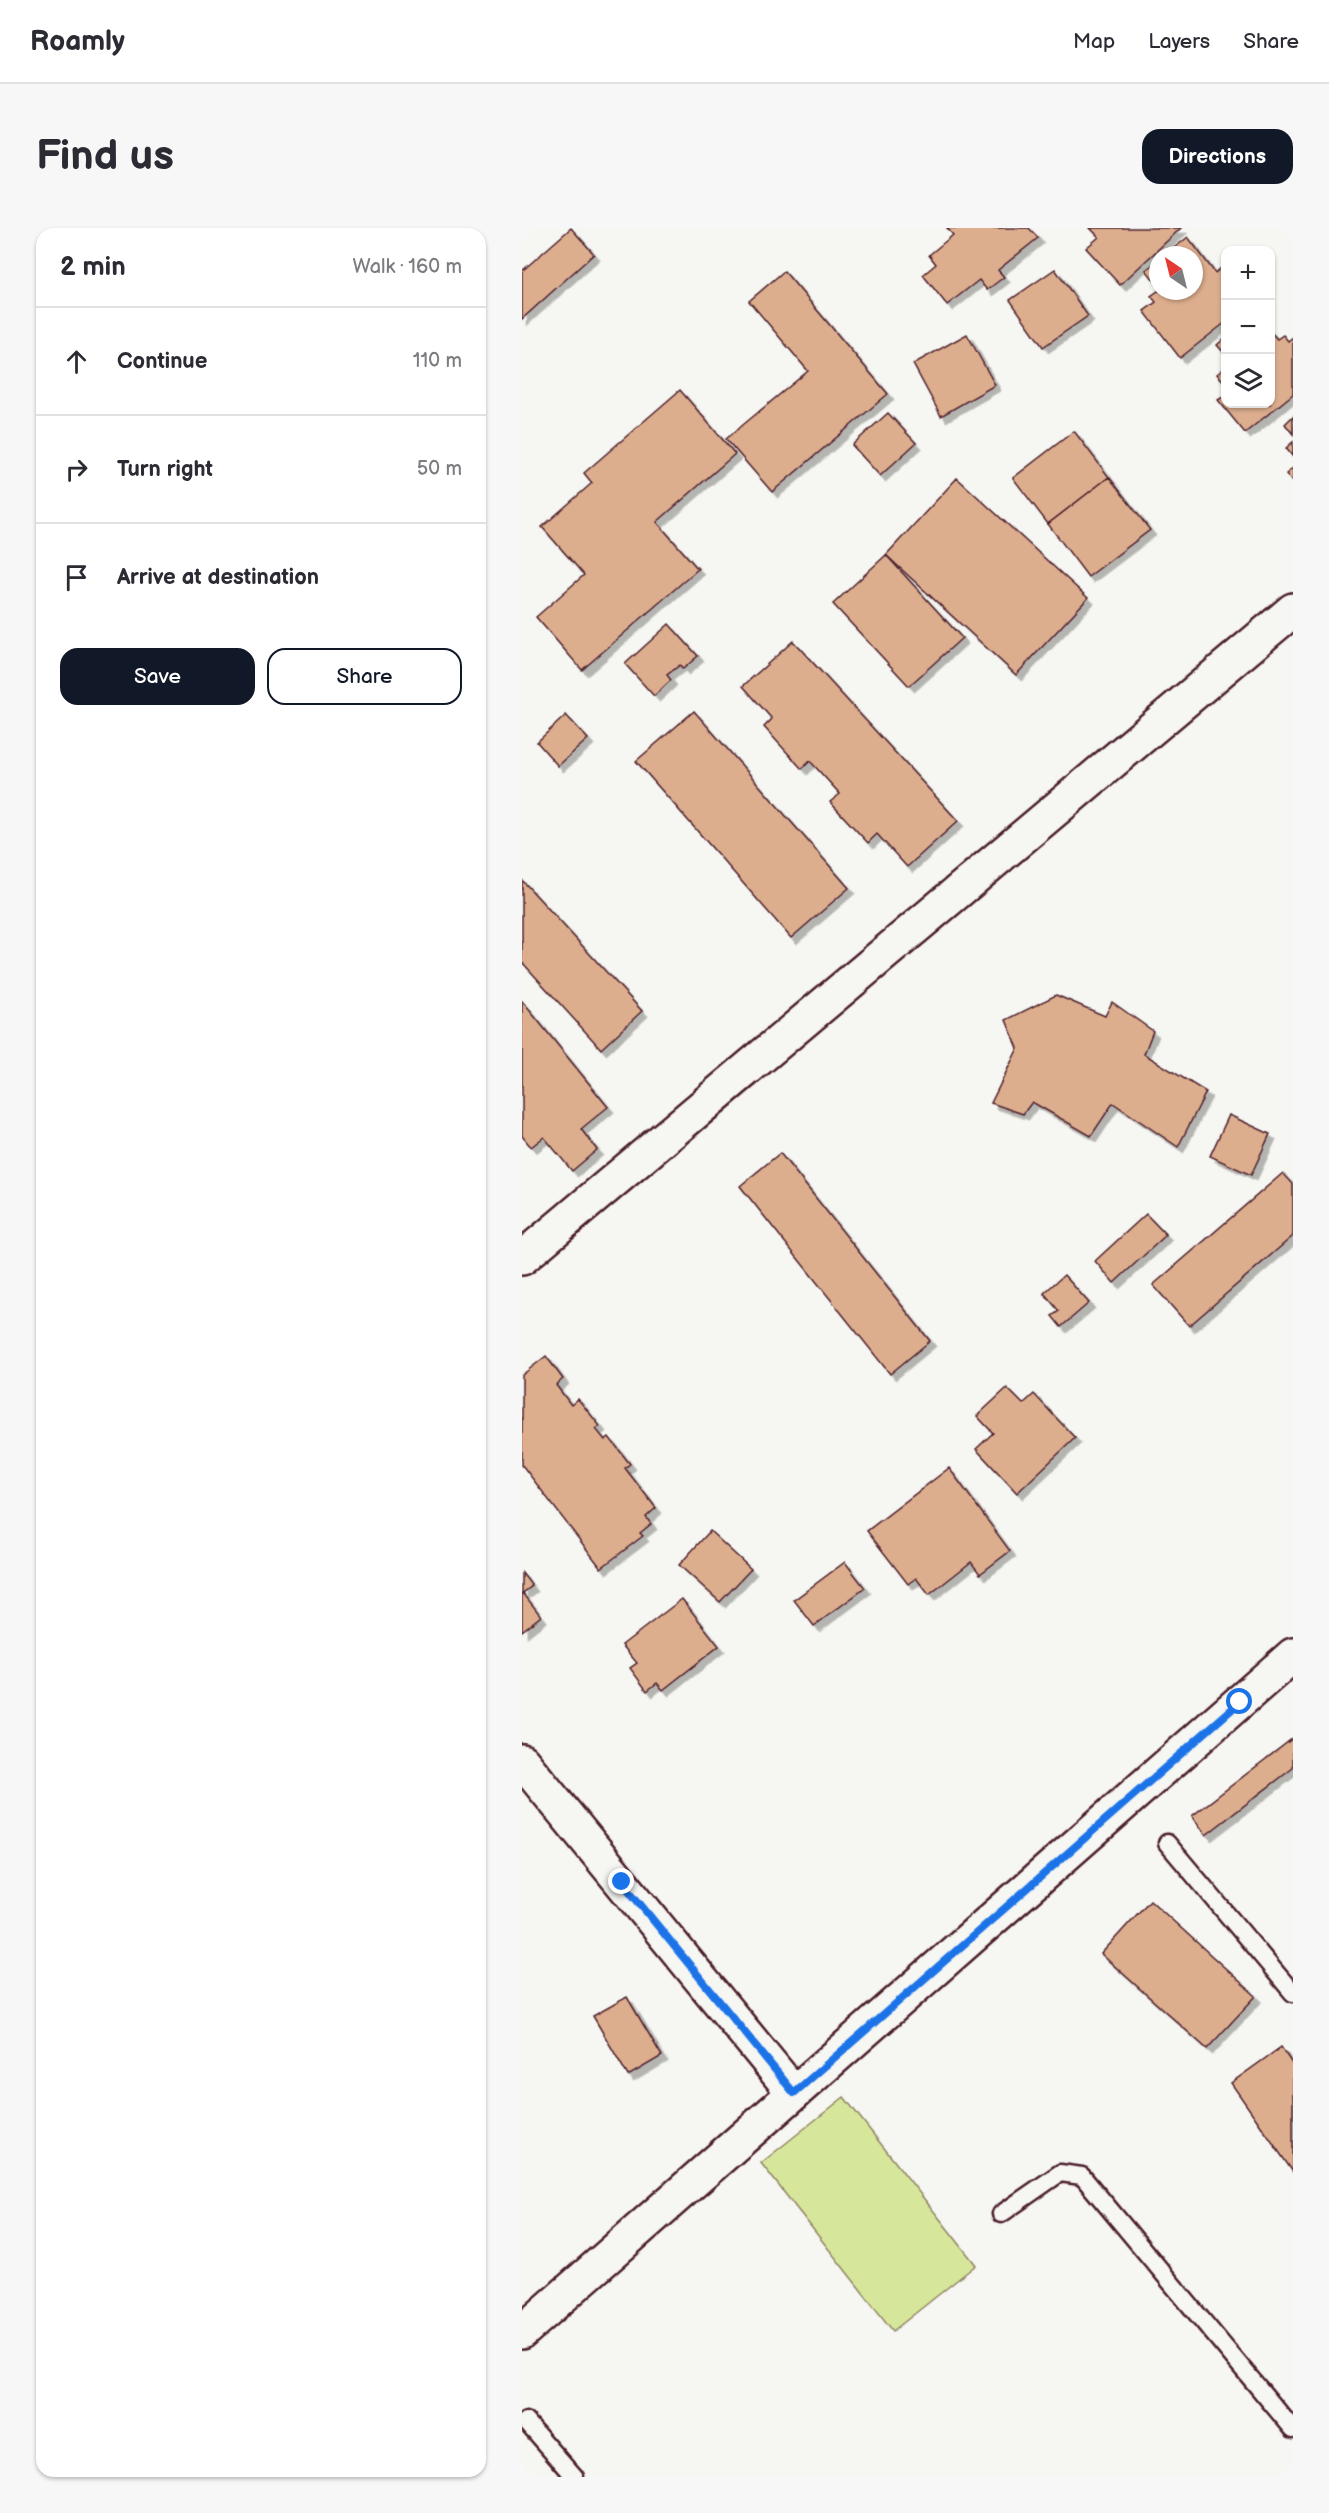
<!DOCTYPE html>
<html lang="en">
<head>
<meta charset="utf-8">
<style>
  body { margin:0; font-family:"Balsamiq Sans",sans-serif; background:#f7f7f7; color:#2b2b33 }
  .controls { position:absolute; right:18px; top:18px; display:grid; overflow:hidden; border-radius:12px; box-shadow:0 2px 4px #0004 }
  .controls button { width:54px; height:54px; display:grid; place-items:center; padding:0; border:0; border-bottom:2px solid #e1e1e2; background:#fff; color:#2b2b33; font:30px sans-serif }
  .compass { position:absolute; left:627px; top:18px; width:54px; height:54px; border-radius:50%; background:#fff; box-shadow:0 2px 4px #0004; rotate:325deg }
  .stop { position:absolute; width:18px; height:18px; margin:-14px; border:4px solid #1a73e8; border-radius:50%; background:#fff }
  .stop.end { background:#1a73e8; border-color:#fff; box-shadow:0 2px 6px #0008 }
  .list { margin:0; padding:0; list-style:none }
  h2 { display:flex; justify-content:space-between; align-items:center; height:78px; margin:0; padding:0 24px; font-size:26px }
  h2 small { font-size:20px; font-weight:400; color:#7c7c81 }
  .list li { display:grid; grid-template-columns:39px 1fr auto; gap:18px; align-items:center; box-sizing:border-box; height:108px; padding:0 24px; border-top:2px solid #e1e1e2 }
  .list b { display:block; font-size:22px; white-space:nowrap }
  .list em { font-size:20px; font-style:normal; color:#7c7c81 }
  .actions { display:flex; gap:12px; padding:18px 24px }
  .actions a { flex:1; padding:14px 0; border:2px solid #111827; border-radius:18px; text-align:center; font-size:21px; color:#111827 }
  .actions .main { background:#111827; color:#fff }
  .icon { flex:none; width:33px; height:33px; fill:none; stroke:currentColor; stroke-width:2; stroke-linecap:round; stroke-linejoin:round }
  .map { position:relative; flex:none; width:771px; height:2249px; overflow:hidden; border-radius:18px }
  header { display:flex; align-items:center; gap:36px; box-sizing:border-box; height:84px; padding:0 30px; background:#fff; border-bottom:2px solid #e1e1e2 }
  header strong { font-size:28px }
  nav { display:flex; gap:33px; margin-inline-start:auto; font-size:21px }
  .intro { display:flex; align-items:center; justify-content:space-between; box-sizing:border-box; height:144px; padding:0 36px }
  h1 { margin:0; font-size:42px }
  .button { padding:15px 27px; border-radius:18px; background:#111827; color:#fff; font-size:21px; font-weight:700 }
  main { display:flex; gap:36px; padding:0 36px }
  aside { flex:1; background:#fff; border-radius:18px; box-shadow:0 2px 4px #0004 }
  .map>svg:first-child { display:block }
</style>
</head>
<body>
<header>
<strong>Roamly</strong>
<nav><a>Map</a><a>Layers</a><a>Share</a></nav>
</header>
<div class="intro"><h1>Find us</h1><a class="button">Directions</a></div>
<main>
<aside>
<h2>2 min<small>Walk · 160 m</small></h2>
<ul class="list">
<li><svg class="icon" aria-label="ahead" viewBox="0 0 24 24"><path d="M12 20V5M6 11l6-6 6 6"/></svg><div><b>Continue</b></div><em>110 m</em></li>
<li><svg class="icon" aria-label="right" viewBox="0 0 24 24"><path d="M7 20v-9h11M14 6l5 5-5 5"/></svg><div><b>Turn right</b></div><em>50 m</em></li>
<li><svg class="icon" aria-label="arrive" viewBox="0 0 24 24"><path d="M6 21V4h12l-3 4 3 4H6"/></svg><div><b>Arrive at destination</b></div></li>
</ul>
<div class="actions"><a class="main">Save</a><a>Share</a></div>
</aside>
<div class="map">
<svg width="771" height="2249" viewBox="0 0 771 2249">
  <defs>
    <filter id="shadow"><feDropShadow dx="5.5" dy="5.5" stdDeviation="0" flood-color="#0004"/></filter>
  </defs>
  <rect width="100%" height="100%" fill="#f6f6f2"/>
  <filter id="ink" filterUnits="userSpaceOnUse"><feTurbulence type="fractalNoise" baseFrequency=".0167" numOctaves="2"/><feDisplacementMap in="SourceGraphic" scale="12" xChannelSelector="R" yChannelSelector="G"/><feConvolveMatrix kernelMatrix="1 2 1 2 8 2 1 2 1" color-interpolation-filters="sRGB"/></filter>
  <g filter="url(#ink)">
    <path fill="#d6e79b" stroke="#908363" stroke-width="1.5" d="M322 1869 454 2037 371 2103 239 1935Z"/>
    <g fill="#ddae8e" stroke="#4a1f2b" stroke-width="1.5" filter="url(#shadow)">
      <path d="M49 0 72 26 0 91V43Z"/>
      <path d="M425 0H507L516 10 476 42 482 49 465 62 457 52 425 77 401 47 414 36 407 27 431 7Z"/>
      <path d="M568 0H659L598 57 564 20 577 9Z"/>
      <path d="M666 9 693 45 704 36V94L658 130 622 83 634 74 629 68 636 63H672V27H643Z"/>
      <path d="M636 33V57L624 42Z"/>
      <path d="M533 41 566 88 521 119 488 72Z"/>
      <path d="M262 43 366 166 250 264 204 211 286 143 227 73Z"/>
      <path d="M748 103 755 111 761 107 766 113 771 109V166L723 205 696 172 704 167V176H748Z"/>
      <path d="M445 106 473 157 419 188 391 136Z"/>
      <path d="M704 109V127L695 117Z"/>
      <path d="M704 139V156L695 146Z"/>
      <path d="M158 162 213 226 135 294 176 341 60 442 14 389 62 347 20 299 70 255 62 245Z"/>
      <path d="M366 185 394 215 358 248 330 217Z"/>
      <path d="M771 188V206L763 196Z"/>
      <path d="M552 203 587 249 526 296 491 250Z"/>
      <path d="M771 214V229L764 220Z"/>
      <path d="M771 240V255L764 246Z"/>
      <path d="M587 249 628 302 566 349 526 296Z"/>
      <path d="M435 250 566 370 494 447 364 327Z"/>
      <path d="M364 327 440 410 387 458 311 376Z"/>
      <path d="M147 396 176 428 161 441 158 437 145 447 149 452 132 468 103 436Z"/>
      <path d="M271 413 436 593 385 639 355 606 346 615 308 574 318 566 288 533 280 541 242 499 250 491 221 458Z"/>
      <path d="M172 483 327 660 269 710 114 533Z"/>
      <path d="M44 487 66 511 36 538 15 514Z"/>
      <path d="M0 652 120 783 79 821 0 734Z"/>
      <path d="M534 767 583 788 590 774 631 803 622 826 684 864 656 919 591 875 569 908 510 874 501 886 469 875 496 820 484 792Z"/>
      <path d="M0 773 86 879 59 901 75 922 50 943 22 909 9 919 0 908Z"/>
      <path d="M707 887 748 906 729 947 688 928Z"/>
      <path d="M258 925 408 1113 368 1146 218 958Z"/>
      <path d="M761 945 771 956V1008L667 1098 631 1057Z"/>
      <path d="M624 986 644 1007 592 1055 573 1033Z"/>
      <path d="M542 1047 567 1075 539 1099 530 1088 537 1083 522 1065Z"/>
      <path d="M24 1128 41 1151 34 1157 49 1177 56 1171 78 1198 74 1201 83 1212 87 1209 108 1236 103 1240 134 1280 124 1289 129 1296 118 1305 121 1308 79 1340 0 1237V1147Z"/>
      <path d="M485 1160 501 1176 512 1166 553 1210 495 1265 454 1221 471 1205 455 1188Z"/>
      <path d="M427 1240 488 1323 458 1346 449 1334 407 1367 394 1350 386 1356 345 1303Z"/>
      <path d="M188 1303 229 1341 198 1374 157 1337Z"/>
      <path d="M323 1334 343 1360 292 1398 272 1372Z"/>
      <path d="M0 1345 10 1358 1 1365 19 1388 0 1403Z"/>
      <path d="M160 1371 197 1418 141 1462 135 1455 125 1463 108 1440 115 1435 100 1417Z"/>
      <path d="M771 1510V1540L684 1607 670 1588Z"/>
      <path d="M628 1672 734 1768 685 1821 579 1726Z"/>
      <path d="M105 1769 140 1828 106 1848 71 1788Z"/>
      <path d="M759 1819 771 1837V1944L709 1855Z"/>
    </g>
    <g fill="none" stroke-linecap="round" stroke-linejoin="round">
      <g stroke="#4a1f2b" stroke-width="21">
        <g id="service">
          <path d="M645 1615 771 1765"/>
          <path d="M479 1986 538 1945 560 1948 771 2201"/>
          <path d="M4 2193 53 2249"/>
        </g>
      </g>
      <g stroke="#4a1f2b" stroke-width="38">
        <g id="minor">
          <path d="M0 1030 771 382"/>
          <path d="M0 1533 272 1865"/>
          <path d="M0 2104 771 1427"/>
        </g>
      </g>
      <use href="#service" stroke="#f6f6f2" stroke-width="16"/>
      <use href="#minor" stroke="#f6f6f2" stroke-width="33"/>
    </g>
  </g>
  <g fill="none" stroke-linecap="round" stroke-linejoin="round" filter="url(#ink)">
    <path stroke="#1a73e8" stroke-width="8" d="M100 1654 272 1865 718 1474"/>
  </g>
</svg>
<div class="controls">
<button>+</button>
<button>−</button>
<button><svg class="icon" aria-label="layers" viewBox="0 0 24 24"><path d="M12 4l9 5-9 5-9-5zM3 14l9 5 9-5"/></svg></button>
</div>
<svg class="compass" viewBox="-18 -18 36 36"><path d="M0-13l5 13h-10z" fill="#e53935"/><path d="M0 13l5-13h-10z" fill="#7c7c81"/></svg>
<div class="stop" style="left:718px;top:1474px"></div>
<div class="stop end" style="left:100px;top:1654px"></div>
</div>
</main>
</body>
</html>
